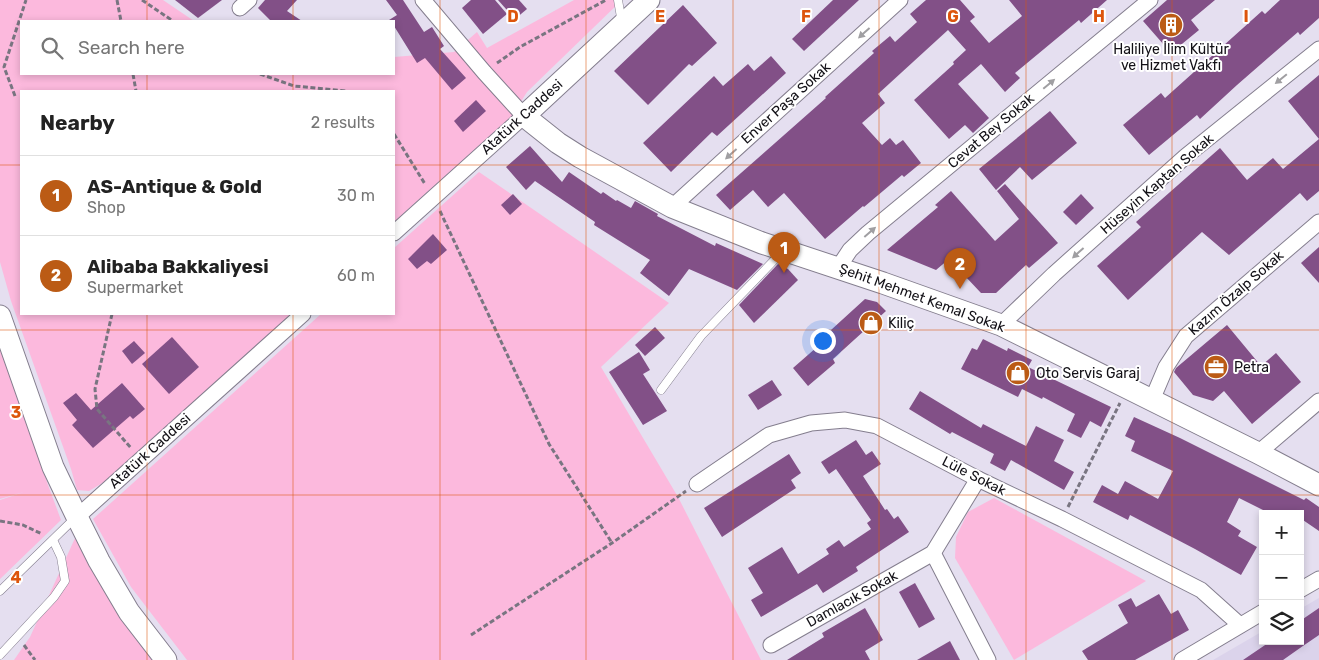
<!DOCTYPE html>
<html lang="en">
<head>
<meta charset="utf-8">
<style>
  body { margin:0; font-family:Rubik,sans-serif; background:#f6f6f6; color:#222 }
  .controls { position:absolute; right:15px; bottom:15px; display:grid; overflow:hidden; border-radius:0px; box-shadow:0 2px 8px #0003 }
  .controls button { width:45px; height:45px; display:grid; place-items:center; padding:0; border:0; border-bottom:1px solid #e0e0e0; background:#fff; color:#222; font:25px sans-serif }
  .you { position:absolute; left:822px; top:340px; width:18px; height:18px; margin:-12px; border:4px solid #fff; border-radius:50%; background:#1a73e8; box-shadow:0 0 0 8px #1a73e833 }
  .badge { display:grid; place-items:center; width:32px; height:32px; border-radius:50%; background:#bb5b15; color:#fff; font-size:16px; font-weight:700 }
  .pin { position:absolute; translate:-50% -41px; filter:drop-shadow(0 1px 2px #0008) }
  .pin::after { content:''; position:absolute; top:26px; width:18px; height:15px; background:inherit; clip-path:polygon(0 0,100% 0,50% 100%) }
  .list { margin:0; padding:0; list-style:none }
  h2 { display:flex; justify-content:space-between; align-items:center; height:65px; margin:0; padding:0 20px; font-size:21px }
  h2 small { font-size:16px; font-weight:400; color:#767676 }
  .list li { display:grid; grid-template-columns:32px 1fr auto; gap:15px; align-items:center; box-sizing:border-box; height:80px; padding:0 20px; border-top:1px solid #e0e0e0 }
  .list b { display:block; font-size:19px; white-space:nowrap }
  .list p { margin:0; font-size:16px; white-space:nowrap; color:#767676 }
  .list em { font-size:16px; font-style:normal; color:#767676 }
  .icon { flex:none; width:28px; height:28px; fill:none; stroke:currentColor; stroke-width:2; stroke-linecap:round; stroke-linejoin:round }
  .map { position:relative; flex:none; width:1319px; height:660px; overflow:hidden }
  .search { position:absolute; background:#fff; box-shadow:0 2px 8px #0003; left:20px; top:20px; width:375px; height:55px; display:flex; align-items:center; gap:12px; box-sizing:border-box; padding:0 18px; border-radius:0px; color:#767676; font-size:19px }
  .panel { position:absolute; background:#fff; box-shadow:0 2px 8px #0003; left:20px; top:90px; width:375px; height:225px; border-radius:0px }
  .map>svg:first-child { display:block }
</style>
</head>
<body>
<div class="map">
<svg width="1319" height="660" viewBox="0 0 1319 660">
  <rect width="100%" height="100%" fill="#e5dff0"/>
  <path fill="#dbd3eb" d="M1319 598V660H1213L1263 631V641H1300V609Z"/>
  <g fill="#fcb9dd">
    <path d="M0 0H163L194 21H21V74H394V57L454 52 477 32 487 48 574 0H622L527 92 512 116 394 222V91H21V314H292L104 482 89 491 77 490 71 469 11 301 0 262Z"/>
    <path d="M479 172 669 303 601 367 678 497 761 660H187L131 587 93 519 321 314H394V248Z"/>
    <path d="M0 340 48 485 61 520 0 579V500L24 492 0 499Z"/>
    <path d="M994 498 1146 581 1014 660 955 558 956 537 968 512Z"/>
    <path d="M76 536 155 660H14L30 637Z"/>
  </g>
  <g fill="#825087">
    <path d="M175 0H222L198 18Z"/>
    <path d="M265 0H297L287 11 302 21H271L258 8Z"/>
    <path d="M386 0H403L424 32 432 27 444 46 440 49 466 78 452 90 425 58 417 63 394 26V21L389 20 397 15Z"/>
    <path d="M471 0H495L507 14 483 34 462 8Z"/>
    <path d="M498 0H519L527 9 515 19Z"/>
    <path d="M833 0H859L804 51 792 39Z"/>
    <path d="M926 0H960L975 17 970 21 989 43 1022 16 1009 0H1107L1081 23 1079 20 1015 73 1020 78 1005 92 981 64 958 84 989 118 973 133 965 125 949 139 914 100 954 64 953 62 966 50 948 30 878 94 885 103 862 123 882 145 890 138 896 145 903 140 921 163 904 177 902 175 864 207 863 206 825 239 784 193 768 207 753 190 730 210 716 195 826 98 825 97 874 53 872 51 890 36 895 42 917 22 910 14Z"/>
    <path d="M1167 0H1215L1191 20 1199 30 1171 53 1143 21Z"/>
    <path d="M1280 0H1319V18L1300 35 1298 32 1237 85 1200 119 1197 115 1149 155 1123 125 1161 93 1165 98 1262 11 1265 14Z"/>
    <path d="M683 5 717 43 692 66 689 64 648 105 614 71Z"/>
    <path d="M771 56 786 73 717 136 712 132 671 172 643 143 714 76 723 86 748 64 754 71Z"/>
    <path d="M1319 75V191L1307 201 1300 193 1229 255 1202 232 1128 300 1097 266 1141 227 1136 222 1220 148 1247 180 1273 158 1283 169 1319 139 1288 101Z"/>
    <path d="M476 100 486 111 463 132 454 121Z"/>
    <path d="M1050 111 1077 143 1032 180 1020 167 996 190 979 169Z"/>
    <path d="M530 146 562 182 569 172 601 194 603 192 616 201 617 200 631 208 635 201 658 214 657 216 715 246 716 243 763 264 737 290 689 269 669 296 640 273 650 260 594 225 595 222 535 181 526 190 506 167Z"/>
    <path d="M1005 184 1058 243 1029 268 1026 265 996 293H981L949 259 936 270 887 250 938 207 935 205 951 191 995 241 1019 219 997 191Z"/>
    <path d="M513 194 522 204 510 215 501 205Z"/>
    <path d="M1081 194 1094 208 1076 225 1063 212Z"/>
    <path d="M433 234 447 250 431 264 427 261 417 269 408 259Z"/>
    <path d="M1319 247V283L1301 263Z"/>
    <path d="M778 264 788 269 798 280 754 323 739 305Z"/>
    <path d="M865 299 877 302 886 311 833 359 835 363 808 386 793 368 833 333 831 330Z"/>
    <path d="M1227 325 1261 366 1276 353 1301 382 1252 424 1224 391 1213 401 1193 395 1174 372 1176 368Z"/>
    <path d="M655 327 665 338 645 356 635 345Z"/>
    <path d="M172 337 199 367 169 394 142 364Z"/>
    <path d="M983 339 1007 351 1008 348 1032 360 1028 367 1111 407 1101 427 1090 421 1081 438 1067 431 1075 414 1043 397 1042 399 1022 389 1018 397 961 369 972 348 977 350Z"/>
    <path d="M134 341 145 353 132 364 122 351Z"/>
    <path d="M639 352 650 370 643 374 667 411 643 425 609 372Z"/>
    <path d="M772 380 782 395 758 410 748 395Z"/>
    <path d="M122 383 145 409 133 419 130 416 93 448 72 425 77 420 63 403 76 393 91 410Z"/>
    <path d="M920 391 981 428 983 424 1026 446 1036 426 1064 440 1054 461 1074 472 1064 490 1011 460 1005 471 990 463 994 454 952 432 950 434 909 409Z"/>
    <path d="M1134 417 1180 438 1304 500 1306 498 1319 507V531L1300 518V514H1271L1239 498 1227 522 1241 531 1238 536 1257 547 1241 575 1195 549 1130 515 1128 520 1093 502 1102 485 1118 494 1125 481 1158 499 1173 471 1131 451 1135 441 1125 436Z"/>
    <path d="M856 440 866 455 872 451 881 464 863 476 885 510 887 509 894 519 898 516 909 532 856 567 858 571 823 593 817 584 761 617 751 600 763 593 748 568 782 547 798 574 829 554 826 549 839 540 844 547 871 529 867 523 871 520 836 469 829 474 821 462Z"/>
    <path d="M789 454 801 473 791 480 796 488 722 537 704 508Z"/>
    <path d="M915 583 935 619 919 628 899 592Z"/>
    <path d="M1159 594 1171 614 1178 610 1189 630 1135 660H1088L1082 651 1128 623 1118 605 1131 598 1136 607Z"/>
    <path d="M865 608 883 640 865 651 870 660H787L824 637 822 633Z"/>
    <path d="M1319 608V635L1300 648 1283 660H1243L1271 641H1300V621Z"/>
    <path d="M950 641 960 660H917Z"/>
  </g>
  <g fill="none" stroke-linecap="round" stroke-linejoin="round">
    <g stroke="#847e8e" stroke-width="9">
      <g id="lane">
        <path d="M618 0 622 23"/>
        <path d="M661 390 701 336 782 252"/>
        <path d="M0 591 75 518"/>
        <path d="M0 655 54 597 65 581 61 557 53 540"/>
      </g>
    </g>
    <g stroke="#847e8e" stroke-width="17">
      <g id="street">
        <path d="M240 8 249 0"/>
        <path d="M672 207 900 0"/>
        <path d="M394 233 524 116 484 72 423 0"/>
        <path d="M838 268 850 250 868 233 1150 0"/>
        <path d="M1001 325 1054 274 1186 156 1319 49"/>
        <path d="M1152 400 1166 367 1186 336 1319 222"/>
        <path d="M1258 453 1319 401"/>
        <path d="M697 484 769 435 811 423 845 420 877 426 978 479 1062 519 1201 590 1240 625"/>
        <path d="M77 517 303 314"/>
        <path d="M933 553 988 660"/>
        <path d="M1300 590 1319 579"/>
        <path d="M771 645 933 553 978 479"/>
        <path d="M1182 660 1263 612"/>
      </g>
    </g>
    <g stroke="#847e8e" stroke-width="23">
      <g id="secondary">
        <path d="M649 0 524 116 558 143 580 157 672 207 762 243 883 283 1001 325 1258 453 1319 485"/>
        <path d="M0 316 53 467 77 517 99 561 129 612 166 660"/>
      </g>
    </g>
    <g stroke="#797581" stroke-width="3" stroke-dasharray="5 2.5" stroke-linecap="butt">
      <path d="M117 0 121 21"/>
      <path d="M142 0 173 21"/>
      <path d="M497 63 520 47 606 0"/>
      <path d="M133 74 136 91"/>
      <path d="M260 74 294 86 346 91"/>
      <path d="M15 96 4 67 26 0"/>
      <path d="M394 134 425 184"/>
      <path d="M440 211 549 444 612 543"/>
      <path d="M112 314 95 389 97 409 131 448"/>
      <path d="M1068 507 1120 403"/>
      <path d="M0 521 23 525 42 534"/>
      <path d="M471 635 612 543 686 491"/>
      <path d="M24 645 35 660"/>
    </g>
    <use href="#lane" stroke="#fff" stroke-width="8"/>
    <use href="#street" stroke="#fff" stroke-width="15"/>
    <use href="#secondary" stroke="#fff" stroke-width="21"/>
  </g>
  <defs><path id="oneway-solid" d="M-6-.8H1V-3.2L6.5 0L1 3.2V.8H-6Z" transform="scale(1.25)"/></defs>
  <g fill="#a09fa2">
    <use href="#oneway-solid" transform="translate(864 33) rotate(138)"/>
    <use href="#oneway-solid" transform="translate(1281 79) rotate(141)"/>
    <use href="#oneway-solid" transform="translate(1049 84) rotate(-40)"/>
    <use href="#oneway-solid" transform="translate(731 154) rotate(138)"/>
    <use href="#oneway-solid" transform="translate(870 232) rotate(-41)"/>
    <use href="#oneway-solid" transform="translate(1078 253) rotate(138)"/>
  </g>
  <path fill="none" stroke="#dd550c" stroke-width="1" stroke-opacity="0.55" d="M147 0V21M293 0V21M440 0V660M586 0V660M733 0V660M879 0V660M1026 0V660M1172 0V660M147 74V91M293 74V91M0 165H21M394 165H1319M147 314V660M293 314V660M0 330H1319M0 495H1319"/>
  <defs>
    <g id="building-disc" transform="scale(1.25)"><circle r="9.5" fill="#bb5b15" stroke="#fff"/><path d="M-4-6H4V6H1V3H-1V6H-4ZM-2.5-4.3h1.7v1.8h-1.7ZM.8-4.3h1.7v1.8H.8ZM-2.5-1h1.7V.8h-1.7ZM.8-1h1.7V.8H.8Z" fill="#fff"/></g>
    <g id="shop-disc" transform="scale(1.25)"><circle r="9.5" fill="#bb5b15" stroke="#fff"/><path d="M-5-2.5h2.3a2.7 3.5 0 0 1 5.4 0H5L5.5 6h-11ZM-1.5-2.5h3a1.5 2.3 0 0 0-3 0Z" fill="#fff"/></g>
    <g id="office-disc" transform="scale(1.25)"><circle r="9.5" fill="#bb5b15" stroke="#fff"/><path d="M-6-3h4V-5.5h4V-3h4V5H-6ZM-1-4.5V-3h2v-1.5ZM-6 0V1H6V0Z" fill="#fff"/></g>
  </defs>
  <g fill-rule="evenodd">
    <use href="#building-disc" x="1171" y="25"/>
    <use href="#shop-disc" x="871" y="323"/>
    <use href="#office-disc" x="1216" y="367"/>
    <use href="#shop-disc" x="1018" y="373"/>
  </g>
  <g text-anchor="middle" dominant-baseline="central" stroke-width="4" stroke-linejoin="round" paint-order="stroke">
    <g font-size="14" fill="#121016" stroke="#fff" text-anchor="start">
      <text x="1171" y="49" text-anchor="middle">Haliliye İlim Kültür<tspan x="1171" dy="16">ve Hizmet Vakfı</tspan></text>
      <text x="888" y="323">Kiliç</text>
      <text x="1234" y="367">Petra</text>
      <text x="1036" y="373">Oto Servis Garaj</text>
    </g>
    <g font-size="14" fill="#121016" stroke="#fff">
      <text transform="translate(786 103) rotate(-42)">Enver Paşa Sokak</text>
      <text transform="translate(522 117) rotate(-42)">Atatürk Caddesi</text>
      <text transform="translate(991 131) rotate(-40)">Cevat Bey Sokak</text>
      <text transform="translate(1157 184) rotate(-41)">Hüseyin Kaptan Sokak</text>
      <text transform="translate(1236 293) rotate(-41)">Kazım Özalp Sokak</text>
      <text transform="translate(922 298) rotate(20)">Şehit Mehmet Kemal Sokak</text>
      <text transform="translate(150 451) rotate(-42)">Atatürk Caddesi</text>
      <text transform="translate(974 476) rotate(27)">Lüle Sokak</text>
      <text transform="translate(852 599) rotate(-29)">Damlacık Sokak</text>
    </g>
  </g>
  <g font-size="16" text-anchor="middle" font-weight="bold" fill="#dd550c" stroke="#fff" stroke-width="4" stroke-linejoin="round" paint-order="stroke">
    <text x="513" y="22">D</text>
    <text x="660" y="22">E</text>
    <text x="806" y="22">F</text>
    <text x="953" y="22">G</text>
    <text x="1099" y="22">H</text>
    <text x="1246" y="22">I</text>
    <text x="16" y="418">3</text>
    <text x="16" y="583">4</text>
  </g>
</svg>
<div class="controls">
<button>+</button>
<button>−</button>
<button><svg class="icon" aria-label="layers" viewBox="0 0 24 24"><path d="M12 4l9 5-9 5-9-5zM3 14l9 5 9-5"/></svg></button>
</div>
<div class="you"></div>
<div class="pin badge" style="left:784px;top:273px">1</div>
<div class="pin badge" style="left:960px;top:289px">2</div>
<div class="search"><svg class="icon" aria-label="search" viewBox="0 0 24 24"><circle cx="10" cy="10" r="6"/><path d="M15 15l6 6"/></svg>Search here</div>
<section class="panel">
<h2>Nearby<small>2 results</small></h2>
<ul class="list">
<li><span class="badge">1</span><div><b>AS-Antique &amp; Gold</b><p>Shop</p></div><em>30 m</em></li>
<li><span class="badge">2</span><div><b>Alibaba Bakkaliyesi</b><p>Supermarket</p></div><em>60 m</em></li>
</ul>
</section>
</div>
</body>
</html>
